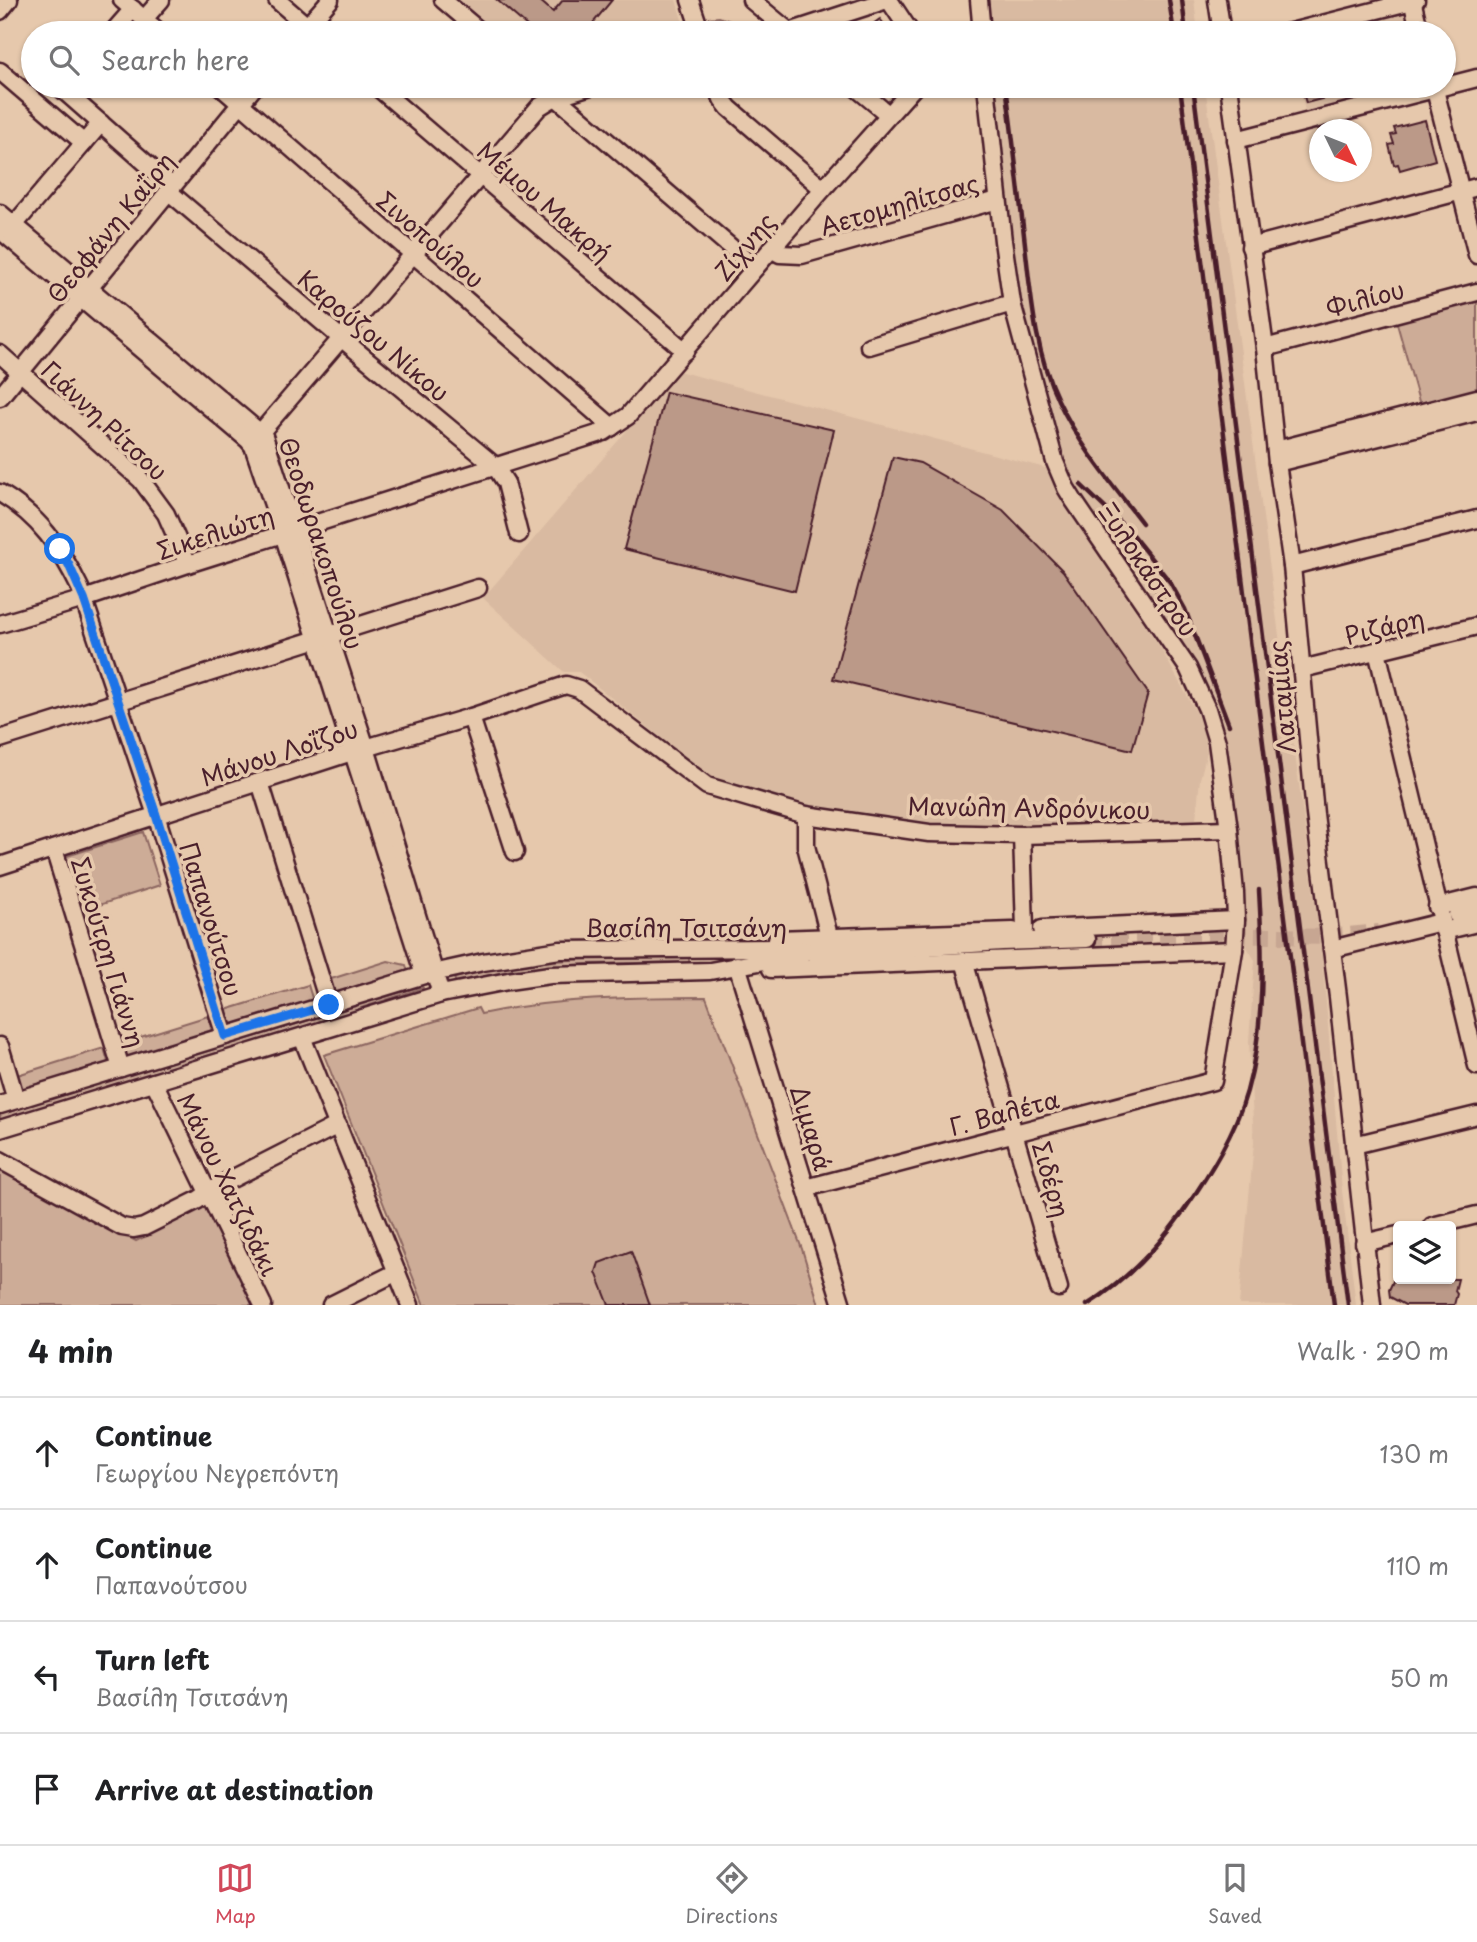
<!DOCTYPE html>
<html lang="en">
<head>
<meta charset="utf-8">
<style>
  body { margin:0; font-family:"Playpen Sans",sans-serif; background:#f2f2f2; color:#202124 }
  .controls { position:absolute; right:21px; bottom:21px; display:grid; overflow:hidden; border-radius:7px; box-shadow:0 2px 5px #0004 }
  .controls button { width:63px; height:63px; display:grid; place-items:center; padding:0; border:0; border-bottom:2px solid #e0e0e0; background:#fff; color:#202124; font:35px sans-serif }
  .compass { position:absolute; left:1309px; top:119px; width:63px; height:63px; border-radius:50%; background:#fff; box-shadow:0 2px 5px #0004; rotate:133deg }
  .stop { position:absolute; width:21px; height:21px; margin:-16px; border:5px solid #1a73e8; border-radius:50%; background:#fff }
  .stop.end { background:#1a73e8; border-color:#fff; box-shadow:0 2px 7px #0008 }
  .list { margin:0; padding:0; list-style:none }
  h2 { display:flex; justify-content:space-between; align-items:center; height:91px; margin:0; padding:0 28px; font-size:30px }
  h2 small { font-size:23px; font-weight:400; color:#757577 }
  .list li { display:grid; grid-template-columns:46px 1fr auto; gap:21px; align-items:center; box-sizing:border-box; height:112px; padding:0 28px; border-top:2px solid #e0e0e0 }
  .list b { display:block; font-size:26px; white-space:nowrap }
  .list p { margin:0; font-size:23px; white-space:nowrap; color:#757577 }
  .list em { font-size:23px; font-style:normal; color:#757577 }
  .icon { flex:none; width:38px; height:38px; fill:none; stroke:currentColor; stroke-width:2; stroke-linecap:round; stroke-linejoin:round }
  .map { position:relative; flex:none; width:1477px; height:1305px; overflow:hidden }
  .search { position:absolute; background:#fff; box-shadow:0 2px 5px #0004; left:21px; right:21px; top:21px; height:77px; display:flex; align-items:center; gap:18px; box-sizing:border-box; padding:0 24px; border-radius:38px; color:#757577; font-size:26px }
  .sheet { height:539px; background:#fff }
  nav { display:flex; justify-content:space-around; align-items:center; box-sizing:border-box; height:98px; border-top:2px solid #e0e0e0; background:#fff; font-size:19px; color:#757577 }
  nav a { display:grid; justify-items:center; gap:4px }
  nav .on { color:#d1495b }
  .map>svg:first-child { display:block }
</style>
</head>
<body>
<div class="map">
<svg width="1477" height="1305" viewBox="0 0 1477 1305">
  <rect width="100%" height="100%" fill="#e6c8ac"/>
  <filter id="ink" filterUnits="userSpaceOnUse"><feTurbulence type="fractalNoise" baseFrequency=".0143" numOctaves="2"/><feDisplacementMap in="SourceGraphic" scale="14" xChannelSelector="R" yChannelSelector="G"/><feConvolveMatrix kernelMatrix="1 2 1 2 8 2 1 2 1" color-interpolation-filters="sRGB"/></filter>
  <g filter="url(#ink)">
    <g fill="#d9baa1">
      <path d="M458 0H676L686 33H495Z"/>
      <path d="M987 0H1194L1198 33H989Z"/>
      <path d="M1409 7 1415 33H1308Z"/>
      <path d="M993 86H1205L1322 955 1342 1191 1356 1305H1239L1254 1143 1249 1041 1255 960 1245 944V892L1239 828 1231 774 1223 734 1202 676 1096 518 1078 490 1065 462 1021 308Z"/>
      <path d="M1299 86H1419L1306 115Z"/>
      <path d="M678 371 1049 469 1067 509 1161 649 1196 712 1204 734 1207 752 1200 779 1196 819 1012 829H944L793 810 708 775 579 672H564L483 598Z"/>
    </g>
    <g fill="#cdac97" stroke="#8c6661" stroke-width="2">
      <path d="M719 17 733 22 744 33H713L709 18Z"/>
      <path d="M1477 297V391L1420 405 1396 320Z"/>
      <path d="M143 832 160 885 81 911 64 857Z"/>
      <path d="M689 956V962L586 964 512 970 456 983 454 978 510 964 585 959Z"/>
      <path d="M388 961 406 965 408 972 333 996 328 980Z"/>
      <path d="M308 985 313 1001 224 1028 219 1012Z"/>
      <path d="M422 986 423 988 364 1007 344 1015 0 1122V1114Z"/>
      <path d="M706 997 802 1249 819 1305H424L324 1055 478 1008 481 1014C557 998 629 997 706 997Z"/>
      <path d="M208 1016 212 1032 123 1059 118 1044Z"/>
      <path d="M104 1048 109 1065 16 1093 11 1077Z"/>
      <path d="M0 1168 136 1241 207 1205 255 1305H0Z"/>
    </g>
    <g fill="#b98" stroke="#4a1f2b" stroke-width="2">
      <path d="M497 0H539L553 12 563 0H612L593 23 597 26 591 33H535Z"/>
      <path d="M880 19 891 33H861Z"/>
      <path d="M1301 86H1356V90L1306 103Z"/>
      <path d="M1425 120 1435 160 1400 170 1398 164 1394 165 1389 145 1394 144 1391 135 1396 134 1394 128Z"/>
      <path d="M666 392 834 430 795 591 624 549Z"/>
      <path d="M893 457 920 463 1003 510 1063 571 1148 693 1132 750 833 679Z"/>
      <path d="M631 1251 650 1305H609L596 1272 599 1263Z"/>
      <path d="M1394 1279H1458L1455 1291 1457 1294 1454 1305H1405L1390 1297 1389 1290Z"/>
    </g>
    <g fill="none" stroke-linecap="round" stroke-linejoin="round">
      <path stroke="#c7a692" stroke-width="16" stroke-dasharray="16 8" stroke-linecap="butt" d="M1087 939 1220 935 1327 937 1379 932"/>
      <g stroke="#4a1f2b" stroke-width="21">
        <g id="minor">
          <path d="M122 0 160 33"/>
          <path d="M277 0 315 33"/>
          <path d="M443 0 482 33"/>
          <path d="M690 0 701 33"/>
          <path d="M751 0 791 33"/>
          <path d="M889 0 911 33"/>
          <path d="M979 0 982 33"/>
          <path d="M1217 0 1222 33"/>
          <path d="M1412 0 1420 33"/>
          <path d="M0 11 9 0"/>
          <path d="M144 19 161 0"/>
          <path d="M302 32 330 0"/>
          <path d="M112 33 133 9"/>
          <path d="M786 33 887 0"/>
          <path d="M1287 33 1416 0"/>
          <path d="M0 71 84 143"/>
          <path d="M220 86 612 427"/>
          <path d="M376 86 685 351"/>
          <path d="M543 86 755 268"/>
          <path d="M717 86 722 99 729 108 823 189"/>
          <path d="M854 86 889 115"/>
          <path d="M1229 86 1265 348 1277 463 1292 566 1315 814 1338 997 1372 1305"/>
          <path d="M1434 86 1477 255"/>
          <path d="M63 90 172 186"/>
          <path d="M1236 140 1477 78"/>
          <path d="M168 191 341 338 495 466 506 483 519 534"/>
          <path d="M0 213 264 436 366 748 441 994"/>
          <path d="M0 230 248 440 253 446 283 534 424 975"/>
          <path d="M9 231 101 123"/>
          <path d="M1250 247 1477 187"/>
          <path d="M771 249 780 254 802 255 998 200"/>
          <path d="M869 346 1012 303"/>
          <path d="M1265 348 1477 292"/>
          <path d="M0 354 141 480 166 514 188 564"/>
          <path d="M0 397 255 86"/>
          <path d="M261 432 539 107 555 97 591 86"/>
          <path d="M1276 450 1477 398"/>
          <path d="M1277 463 1477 412"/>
          <path d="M0 493C40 517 60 547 80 588L156 815 225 1036"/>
          <path d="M1292 566 1477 519"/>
          <path d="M0 624 84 599 188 564 604 432 628 416 823 189 915 86"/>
          <path d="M1377 651 1477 1066"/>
          <path d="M1302 669 1477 626"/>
          <path d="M471 717 515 852"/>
          <path d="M0 739 478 588"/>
          <path d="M260 782 329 1005"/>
          <path d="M806 815V846L829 936"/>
          <path d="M1022 835 1025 930"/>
          <path d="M54 849 121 1068"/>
          <path d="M0 866 352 752 471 717 566 685 579 689 707 786 806 815 929 833 1022 835 1229 829"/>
          <path d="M1437 907 1477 897"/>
          <path d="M1457 915 1477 910"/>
          <path d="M1042 929 1236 920"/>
          <path d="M1444 931 1477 923"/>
          <path d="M777 939 1013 931"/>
          <path d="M1332 949 1441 922"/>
          <path d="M964 961 1059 1288"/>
          <path d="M737 965 842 1305"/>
          <path d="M771 969 1234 950"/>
          <path d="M302 1037 410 1305"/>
          <path d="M0 1046 16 1100"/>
          <path d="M154 1082 263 1305"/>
          <path d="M0 1105 424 975 483 962 560 950 772 948H795L811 952H850L1002 942 1087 939"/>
          <path d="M0 1129 441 994 508 981 550 975 710 971 802 954"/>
          <path d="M1354 1145 1477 1115"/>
          <path d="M0 1160 122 1227 134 1229 144 1227 198 1200 218 1186 338 1125"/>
          <path d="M806 1188 1213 1081 1234 950 1236 920 1235 893 1229 829 1217 742 1207 709 1188 668 1074 501 1066 488 1055 462 1012 303 1003 241 986 86"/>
          <path d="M1432 1226 1477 1215"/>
          <path d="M1364 1243 1398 1235"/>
          <path d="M331 1305 397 1272"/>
        </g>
      </g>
      <use href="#minor" stroke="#e6c8ac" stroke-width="16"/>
      <g stroke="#4a1f2b" stroke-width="4.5">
        <path d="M1169 0 1174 33"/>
        <path d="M1182 0 1186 33"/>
        <path d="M1006 86C1013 139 1019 192 1025 244 1031 297 1035 352 1058 400 1079 445 1112 484 1142 523"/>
        <path d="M1180 86 1334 1305"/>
        <path d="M1193 86 1348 1305"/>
        <path d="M1081 485 1129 531 1170 582 1185 609 1229 725"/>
        <path d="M1114 530 1187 633"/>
        <path d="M1087 1305C1126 1281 1159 1246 1185 1209 1210 1173 1235 1133 1247 1091 1265 1026 1263 957 1259 890"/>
      </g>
    </g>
  </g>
  <g fill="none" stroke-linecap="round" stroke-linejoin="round" filter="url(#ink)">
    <path stroke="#1a73e8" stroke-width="9" d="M60 549 69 565 84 599 156 815 225 1036 329 1005"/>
  </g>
  <g text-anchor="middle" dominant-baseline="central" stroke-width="7" stroke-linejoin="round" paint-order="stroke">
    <g font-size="24" fill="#4a1f2b" stroke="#e6c8ac">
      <text transform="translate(545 201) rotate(41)">Μέμου Μακρή</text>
      <text transform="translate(899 204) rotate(-16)">Αετομηλίτσας</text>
      <text transform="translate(110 227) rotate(-51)">Θεοφάνη Καΐρη</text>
      <text transform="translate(431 239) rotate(41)">Σινοπούλου</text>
      <text transform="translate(744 246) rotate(-50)">Ζίχνης</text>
      <text transform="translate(1365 298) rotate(-15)">Φιλίου</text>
      <text transform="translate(374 335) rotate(40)">Καρούζου Νίκου</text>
      <text transform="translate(105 420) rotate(43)">Γιάννη Ρίτσου</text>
      <text transform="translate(215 532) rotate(-18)">Σικελιώτη</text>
      <text transform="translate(322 543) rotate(72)">Θεοδωρακοπούλου</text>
      <text transform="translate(1149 569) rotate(56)">Ξυλοκάστρου</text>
      <text transform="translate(1384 626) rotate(-14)">Ριζάρη</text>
      <text transform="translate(1281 697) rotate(-95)">Λαταμίας</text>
      <text transform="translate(279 752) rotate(-18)">Μάνου Λοΐζου</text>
      <text transform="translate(1029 807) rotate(1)">Μανώλη Ανδρόνικου</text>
      <text transform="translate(212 919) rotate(73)">Παπανούτσου</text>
      <text x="686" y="927">Βασίλη Τσιτσάνη</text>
      <text transform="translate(109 952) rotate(73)">Συκούτρη Γιάννη</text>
      <text transform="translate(1004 1112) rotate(-15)">Γ. Βαλέτα</text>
      <text transform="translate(812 1128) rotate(73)">Διμαρά</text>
      <text transform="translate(1052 1179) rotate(74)">Σιδέρη</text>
      <text transform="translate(229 1184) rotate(64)">Μάνου Χατζιδάκι</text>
    </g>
  </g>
</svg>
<div class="controls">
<button><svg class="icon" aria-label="layers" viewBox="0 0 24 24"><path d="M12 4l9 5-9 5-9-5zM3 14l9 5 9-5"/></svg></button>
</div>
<svg class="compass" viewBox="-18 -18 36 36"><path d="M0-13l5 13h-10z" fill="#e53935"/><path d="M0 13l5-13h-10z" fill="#757577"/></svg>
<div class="stop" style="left:60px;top:549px"></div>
<div class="stop end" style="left:329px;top:1005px"></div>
<div class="search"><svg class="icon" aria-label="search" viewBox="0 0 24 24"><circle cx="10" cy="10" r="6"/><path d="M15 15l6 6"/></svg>Search here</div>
</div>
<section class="sheet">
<h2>4 min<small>Walk · 290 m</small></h2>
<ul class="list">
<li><svg class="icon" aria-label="ahead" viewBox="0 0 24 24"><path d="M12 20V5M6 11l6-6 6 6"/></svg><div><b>Continue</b><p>Γεωργίου Νεγρεπόντη</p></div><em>130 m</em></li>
<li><svg class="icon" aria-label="ahead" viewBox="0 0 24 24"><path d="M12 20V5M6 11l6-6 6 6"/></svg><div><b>Continue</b><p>Παπανούτσου</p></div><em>110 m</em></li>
<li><svg class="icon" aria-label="left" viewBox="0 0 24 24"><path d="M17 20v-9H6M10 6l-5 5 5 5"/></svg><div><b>Turn left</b><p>Βασίλη Τσιτσάνη</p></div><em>50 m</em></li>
<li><svg class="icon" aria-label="arrive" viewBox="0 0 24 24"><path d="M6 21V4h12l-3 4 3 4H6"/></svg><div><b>Arrive at destination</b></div></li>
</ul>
</section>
<nav>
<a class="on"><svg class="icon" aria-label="map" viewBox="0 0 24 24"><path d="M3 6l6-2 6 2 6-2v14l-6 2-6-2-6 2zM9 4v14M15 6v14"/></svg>Map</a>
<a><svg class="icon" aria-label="directions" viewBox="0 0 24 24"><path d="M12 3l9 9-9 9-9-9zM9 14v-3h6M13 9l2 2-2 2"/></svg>Directions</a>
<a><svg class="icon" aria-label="saved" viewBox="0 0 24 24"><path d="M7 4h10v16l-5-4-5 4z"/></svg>Saved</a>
</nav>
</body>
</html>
